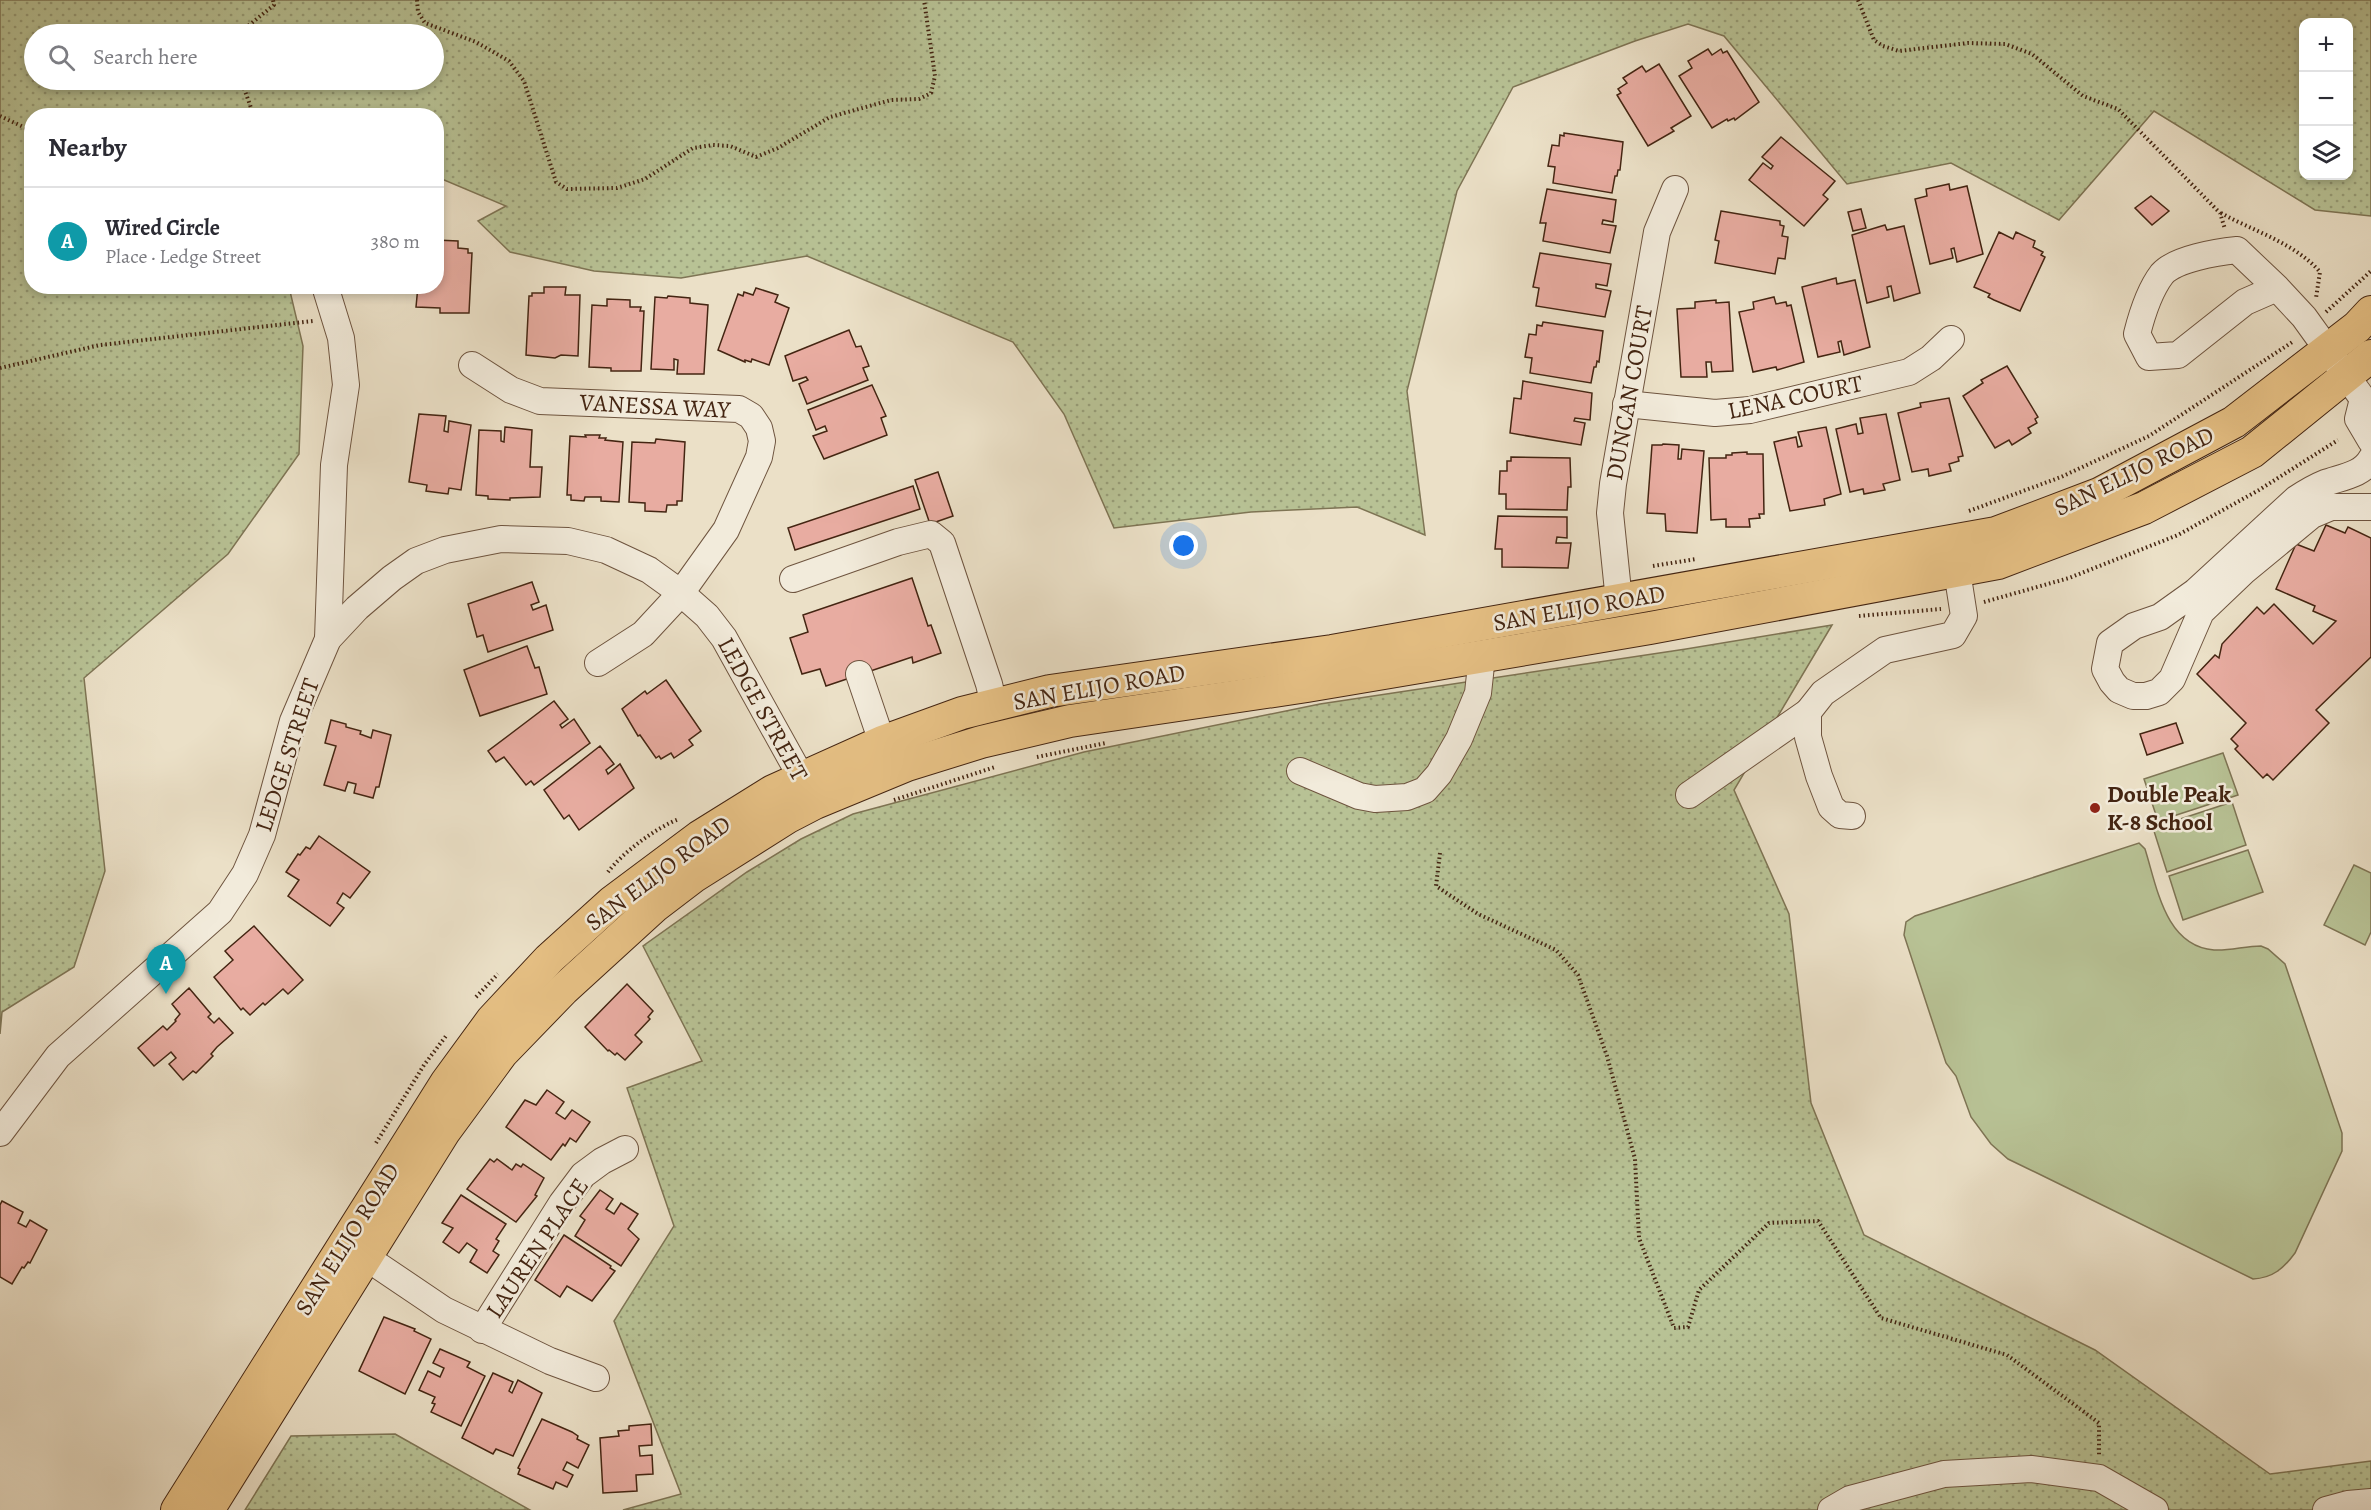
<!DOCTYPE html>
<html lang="en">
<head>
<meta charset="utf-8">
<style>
  body { margin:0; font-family:Alegreya,serif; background:#f2f2f3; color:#2b2b33 }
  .controls { position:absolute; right:18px; top:18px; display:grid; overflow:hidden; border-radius:12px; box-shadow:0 3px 9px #0003 }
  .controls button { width:54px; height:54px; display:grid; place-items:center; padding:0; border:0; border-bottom:2px solid #e1e1e2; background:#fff; color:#2b2b33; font:30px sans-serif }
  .you { position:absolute; left:1184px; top:546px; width:21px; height:21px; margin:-15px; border:4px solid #fff; border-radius:50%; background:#1a73e8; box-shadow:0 0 0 9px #1a73e833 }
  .badge { display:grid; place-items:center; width:39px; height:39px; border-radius:50%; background:#ea580c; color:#fff; font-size:20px; font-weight:700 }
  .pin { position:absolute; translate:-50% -50px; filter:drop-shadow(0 2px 3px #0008) }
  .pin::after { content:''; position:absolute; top:32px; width:21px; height:18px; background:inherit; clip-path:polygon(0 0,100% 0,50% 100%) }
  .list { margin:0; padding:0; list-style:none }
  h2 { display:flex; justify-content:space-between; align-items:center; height:78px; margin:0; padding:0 24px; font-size:26px }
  h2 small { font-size:20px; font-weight:400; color:#7c7c81 }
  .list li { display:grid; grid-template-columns:39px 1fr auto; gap:18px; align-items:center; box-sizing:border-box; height:108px; padding:0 24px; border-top:2px solid #e1e1e2 }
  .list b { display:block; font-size:22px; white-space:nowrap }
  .list p { margin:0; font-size:20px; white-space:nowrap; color:#7c7c81 }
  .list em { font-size:20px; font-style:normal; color:#7c7c81 }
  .icon { flex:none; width:33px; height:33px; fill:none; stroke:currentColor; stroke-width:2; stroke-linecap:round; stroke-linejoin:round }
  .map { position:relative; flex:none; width:2371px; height:1510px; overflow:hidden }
  .search { position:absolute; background:#fff; box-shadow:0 3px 9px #0003; left:24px; top:24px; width:420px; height:66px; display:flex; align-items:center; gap:15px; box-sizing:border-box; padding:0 21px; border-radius:33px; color:#7c7c81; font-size:22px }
  .panel { position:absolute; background:#fff; box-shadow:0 3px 9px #0003; left:24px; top:108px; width:420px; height:186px; border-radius:24px }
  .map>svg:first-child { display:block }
</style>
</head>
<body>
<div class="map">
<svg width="2371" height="1510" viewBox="0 0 2371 1510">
  <defs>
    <pattern id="grass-dots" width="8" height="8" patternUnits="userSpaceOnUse" patternTransform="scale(1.5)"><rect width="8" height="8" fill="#b8c295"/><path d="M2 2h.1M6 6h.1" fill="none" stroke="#979d78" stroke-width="1.8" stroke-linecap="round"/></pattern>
  </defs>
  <rect width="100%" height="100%" fill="#ebe0c7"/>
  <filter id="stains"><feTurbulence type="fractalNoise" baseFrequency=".00333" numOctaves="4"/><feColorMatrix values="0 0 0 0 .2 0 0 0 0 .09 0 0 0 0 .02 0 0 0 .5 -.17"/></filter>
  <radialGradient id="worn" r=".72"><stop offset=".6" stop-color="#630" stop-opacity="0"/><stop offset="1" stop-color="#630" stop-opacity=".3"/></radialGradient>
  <g fill="url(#grass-dots)" stroke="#7e7454" stroke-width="1.5" fill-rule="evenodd">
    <path d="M0 0H2371V216L2315 210 2154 111 2059 220 1951 163 1847 184 1724 36 1688 24 1635 41 1513 87 1457 191 1407 391 1425 535 1357 507 1251 512 1114 528 1064 414 1013 342 807 256 681 278 594 271 510 252 478 221 506 206 437 177 436 116H32V286L289 287 303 346 299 454 228 554 84 678 105 871 74 967 2 1012 0 1034ZM2304 22H2348V176H2304ZM34 34H434V80H34Z"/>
    <path d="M1832 625 1734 790 1789 914 1811 1103 1864 1235 2095 1350 2270 1474 2371 1461V1510H623L681 1494 614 1321 674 1226 627 1088 702 1061 643 946 747 872 801 839 853 814 1084 752 1320 704 1686 649Z"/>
    <path d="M395 1434 530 1510H245L291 1436Z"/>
  </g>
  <g fill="#b8c295" stroke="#7e7454" stroke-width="1.5">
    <path d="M2223 753 2238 795 2158 821 2144 779Z"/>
    <path d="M2232 802 2246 845 2167 872 2153 828Z"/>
    <path d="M2139 843 2145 849C2157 887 2165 946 2214 950 2230 951 2245 946 2261 946L2268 949 2285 964 2342 1133V1151L2295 1253C2284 1268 2273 1278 2253 1279L2037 1173 2008 1159 1991 1144 1971 1117 1956 1076 1946 1063 1904 935 1906 922 1915 916Z"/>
    <path d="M2248 850 2263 892 2183 920 2169 876Z"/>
    <path d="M2354 865 2371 873V932L2365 945 2324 925Z"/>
  </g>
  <g fill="#e8aca1" stroke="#442512" stroke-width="1.5">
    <path d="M1708 49 1712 55 1721 49 1723 53 1727 51 1759 102 1735 120 1734 118 1728 121 1727 119 1712 128 1679 76 1692 68 1688 61Z"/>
    <path d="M1659 64 1691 116 1671 128 1674 131 1648 146 1617 95 1621 93 1618 89 1627 83 1623 78 1642 66 1646 72Z"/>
    <path d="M1564 133 1623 142 1620 170H1618L1617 176H1615L1612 193 1553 183 1555 167 1548 166 1552 145 1559 146 1560 135 1564 136Z"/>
    <path d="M1781 137 1835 181 1823 195 1828 199 1804 226 1749 180 1763 163 1771 169 1773 166 1762 157Z"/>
    <path d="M1949 184 1950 190 1967 186 1983 254 1957 262 1954 248 1951 249 1953 258 1930 264 1915 199 1927 196 1926 189Z"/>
    <path d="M1547 189 1616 200 1613 222 1603 220 1602 224 1616 226 1610 253 1543 241 1546 223H1540Z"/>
    <path d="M2151 196 2169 211 2152 225 2135 208Z"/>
    <path d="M1861 209 1866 228 1853 231 1848 212Z"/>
    <path d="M1721 211 1780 221V225L1784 226 1782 236 1788 237 1785 259 1778 258 1775 274 1715 263 1719 241 1715 240Z"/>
    <path d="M1885 225 1887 230 1904 226 1920 293 1894 301 1891 286 1887 287 1889 297 1867 303 1852 235Z"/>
    <path d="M1999 232 2013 239 2016 232 2035 241 2033 247 2043 252 2041 255 2045 257 2020 311 1994 300 1988 297 1990 294 1974 287Z"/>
    <path d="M436 240 458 241V248L468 249V253H472L469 313H440V308L416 307 418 286H436Z"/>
    <path d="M1540 253 1611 264 1607 286 1596 284V288L1611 291 1605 317 1536 306 1539 288 1533 287Z"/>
    <path d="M1836 278 1837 284 1855 280 1870 347 1844 355 1841 341 1838 342 1840 352 1818 357 1802 287Z"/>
    <path d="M544 287H566L565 295H580L578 356 561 355 555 358 526 355 529 296H532V293H544Z"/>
    <path d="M756 288 778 295 775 302 789 308 769 365 752 359 751 362 745 360V362L718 350 738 294 743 296 744 292 753 295Z"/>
    <path d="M668 296 690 298V303L708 305 704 374H677L678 360 674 359V370L651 369 655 297 667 298Z"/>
    <path d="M1774 297 1776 304 1786 302 1787 306 1791 305 1804 362 1777 370 1776 367 1753 372 1739 312 1754 309 1753 302Z"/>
    <path d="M607 299 630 300V307H641L640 311H644L641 371H611V368L589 367 592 305 607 306Z"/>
    <path d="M1716 300V303L1729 302 1733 371 1712 372 1711 362H1706L1707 377H1681L1677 309 1695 308V302Z"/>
    <path d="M1543 322 1603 331 1599 362 1597 361 1596 367H1594L1591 383 1530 373 1532 358 1525 357 1529 334 1536 335 1537 325 1542 326Z"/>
    <path d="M849 330 856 347 861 346 869 366 863 368 868 380 807 404 799 384 808 380 806 377 793 381 785 356Z"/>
    <path d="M2007 366 2038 417 2035 419 2037 423 2028 428 2031 433 2012 445 2009 440 1995 448 1963 396 1983 383 1981 380Z"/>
    <path d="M1523 381 1592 393 1590 420 1575 418 1574 421 1585 423 1581 445 1510 433 1514 398 1521 399Z"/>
    <path d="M872 385 886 416 881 418 887 435 824 459 813 436 827 431 825 426 816 430 808 410Z"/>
    <path d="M1949 398 1963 456 1958 457 1959 461 1949 464 1951 471 1929 476 1928 469 1912 472 1898 413 1921 407 1920 403Z"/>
    <path d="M419 414 446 416 444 431 448 432 449 421 471 425 461 490 449 488 448 494 426 491 427 485 409 482Z"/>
    <path d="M1886 414 1900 480 1883 484 1885 490 1864 494 1863 489 1850 492 1836 429 1856 424 1858 434 1863 433 1860 418Z"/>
    <path d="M505 427 532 430 530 467H542L540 497 510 498V500L488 499V496L476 495 479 430 501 431V441L504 442Z"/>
    <path d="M1826 427 1841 494 1824 499 1825 505 1790 511 1774 442 1796 437 1798 447 1802 446 1798 432Z"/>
    <path d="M585 435H600L599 438H606L605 440 623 442 619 502 601 501V497H585L584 501 571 500V495H567L570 436 586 437Z"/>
    <path d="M656 439 685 442 682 501H677V505H667L666 512 645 511V503L629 502 632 442 655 443Z"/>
    <path d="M1663 444 1679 445 1678 459H1681L1682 449 1704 451 1697 533 1666 531 1665 514 1647 513 1652 445H1662Z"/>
    <path d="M1747 452V454H1763L1764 514H1759L1760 518 1749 519 1750 527H1726V519L1711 520 1709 458H1726V455H1732V453Z"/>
    <path d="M1511 457 1570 458 1571 487H1568L1567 510 1506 509V494H1499L1500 471H1507V461H1511Z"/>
    <path d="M938 472 953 516 930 524 915 480Z"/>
    <path d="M913 486 920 509 795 550 788 528Z"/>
    <path d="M1498 516 1567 517V538L1557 537 1556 543H1571L1568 568 1502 567V549H1495Z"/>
    <path d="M2326 525 2345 533 2348 527 2371 538V657L2316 710 2329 723 2273 780 2267 774 2263 778 2235 749 2238 746 2231 739 2246 723 2197 674 2215 655 2219 658 2222 644 2257 607 2264 614 2274 604 2313 644 2336 621 2313 611 2315 606 2276 589 2296 544 2314 551Z"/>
    <path d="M912 578 928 626 931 625 941 653 913 663 912 657 826 686 820 669 802 674 790 638 808 632 803 615Z"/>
    <path d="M532 582 539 602 531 605 533 610 546 605 553 630 488 652 483 635 477 637 468 604Z"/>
    <path d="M527 646 535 668 539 667 547 694 480 716 464 670Z"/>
    <path d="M666 680 701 731 689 740 693 745 674 758 671 753 661 759 659 756 656 758 640 735 638 736 622 709 645 691 647 694Z"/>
    <path d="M554 701 568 719 560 725 562 728 574 719 590 743 534 785 531 781 526 785 504 757 496 762 488 751Z"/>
    <path d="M331 720 346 724V727L361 731 360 734 371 738 373 730 391 735 379 787H376L373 798 354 793 356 784 348 782 345 791 324 785 336 746 325 743Z"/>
    <path d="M2176 723 2183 743 2147 755 2140 734Z"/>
    <path d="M600 746 614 764 606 770 608 774 620 764 634 788 579 830 569 815 564 819 544 790Z"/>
    <path d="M319 836 370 872 350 898 343 893 337 903 344 908 330 926 288 896 299 880 286 872 298 854 300 855 306 847 310 849Z"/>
    <path d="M254 926 303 980 288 994 283 989 265 1005 263 1003 250 1015 243 1008 241 1010 214 977 233 960 225 951Z"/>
    <path d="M627 984 653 1011 648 1017 650 1019 635 1035 642 1042 625 1060 617 1053 615 1055 609 1050 608 1051 585 1027Z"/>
    <path d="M189 988 211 1014 208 1017 214 1023 219 1018 233 1033 217 1047 211 1054 213 1056 196 1073 193 1071 183 1080 169 1064 176 1058 171 1052 154 1066 138 1048 163 1026 167 1030 176 1021 175 1020 180 1014 172 1004Z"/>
    <path d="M547 1090 564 1102 556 1113 565 1119 572 1110 590 1122 576 1142 570 1138 565 1146 563 1144 551 1160 506 1127 525 1100 536 1105Z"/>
    <path d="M490 1159 494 1162 497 1159 512 1170 516 1164 521 1167 523 1164 544 1178 535 1195 537 1196 516 1222 467 1189Z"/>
    <path d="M600 1190 613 1199 606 1209 614 1214 621 1203 638 1214 628 1229 639 1239 621 1266 575 1236 585 1220 580 1216Z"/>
    <path d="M461 1195 506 1224 496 1239 499 1241 493 1251 499 1255 487 1273 470 1262 477 1250 467 1243 459 1253 443 1242 453 1228 442 1223Z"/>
    <path d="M2 1201 23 1212 18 1223 26 1227 30 1220 47 1230 30 1263 28 1262 24 1268 22 1267 12 1284 0 1277V1205Z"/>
    <path d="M564 1235 611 1266 610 1268 615 1271 592 1301 567 1286 560 1297 535 1280Z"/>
    <path d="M384 1317 415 1329 414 1331 431 1339 405 1394 359 1371Z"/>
    <path d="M440 1349 470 1362 467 1367 485 1376 461 1426 431 1412 435 1404 432 1403 435 1397 419 1390 428 1371 440 1377 444 1368 433 1363Z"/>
    <path d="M493 1373 513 1382 509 1391 512 1393 518 1380 542 1393 513 1456 496 1449 493 1454 462 1438Z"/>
    <path d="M542 1419 572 1432 578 1436 577 1439 589 1445 578 1468 567 1462 563 1470 573 1475 567 1487 556 1482 553 1489 518 1474 520 1469 518 1468Z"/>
    <path d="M651 1424 652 1445 639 1446 640 1456 652 1455 653 1474 636 1475 637 1491 603 1493 600 1438 619 1436 618 1431 629 1430V1426Z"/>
  </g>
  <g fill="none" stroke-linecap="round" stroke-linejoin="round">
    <g stroke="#6e543f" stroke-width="28">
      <g id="minor">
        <path d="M325 286 341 338 346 385 334 465 328 639"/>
        <path d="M2277 288 2237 250C2217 252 2175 259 2162 274 2149 291 2142 314 2137 334L2149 357 2178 355 2245 302 2277 288 2304 317 2363 399 2371 401"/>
        <path d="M472 365 511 390 540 401 739 409 751 416 759 428 762 441 759 457 726 530 681 593 643 634 598 663"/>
        <path d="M2363 399 2358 419 2371 441"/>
        <path d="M1626 404 1715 413 1750 410 1909 372 1931 358 1951 339"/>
        <path d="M2371 459C2362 475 2342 477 2325 483 2315 487 2305 493 2296 499L2195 592 2160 617 2134 626 2110 643 2105 669 2112 682 2119 690 2133 696H2146L2159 692 2172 679 2201 612 2243 572 2312 515 2331 507H2371"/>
        <path d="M793 579 898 542 931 534 942 543 989 684 994 705"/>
        <path d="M1619 601 1610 513 1613 484 1657 232 1675 189"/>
        <path d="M859 674 882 742"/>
        <path d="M1300 771 1359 796 1375 799 1407 797 1425 790 1439 774 1459 739 1478 693 1482 656"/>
        <path d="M1689 795 1808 712"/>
        <path d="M1852 816 1840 815 1831 807 1819 776 1808 737V712L1823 693 1885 650 1953 635 1964 616 1957 571"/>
        <path d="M0 1133 58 1056 220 912 245 874 262 835 293 721 328 639 357 608 392 578 416 561 445 550 501 539 568 541 606 550 649 570 681 593 707 616 724 638 810 793"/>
        <path d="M367 1258 444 1310 550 1361 596 1378"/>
        <path d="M482 1330 562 1203 583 1175 602 1161 625 1149"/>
        <path d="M1831 1510 1850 1499 1944 1474 2031 1469 2099 1478 2155 1510"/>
        <path d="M2326 1510 2348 1504 2371 1502"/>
      </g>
    </g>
    <g stroke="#442512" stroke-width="34">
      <g id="major">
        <path d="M177 1510 446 1083 492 1020 549 959 612 902 699 837 773 791 882 742 962 713 1050 691 1332 651 1996 533 2099 494 2234 422 2357 327 2371 312"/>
        <path d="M208 1510 444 1132 502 1053 563 990 655 906 693 877 788 817 815 803 907 765 981 742 1070 721 1307 686 1650 628 1998 563 2144 508 2252 452 2371 356"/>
      </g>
    </g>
    <g stroke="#442512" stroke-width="4" stroke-dasharray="1.5 3" stroke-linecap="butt">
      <path d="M417 0 418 12 425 23 476 42 509 61 524 81 556 182 567 189 617 188 645 179 693 148 713 145 730 146 756 157 778 148 830 117 891 100 919 99 931 93 935 76 924 0"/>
      <path d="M1858 0 1874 40 1883 46 1899 51 1968 43 2005 44 2032 54 2083 96 2118 109 2220 213 2225 229"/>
      <path d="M238 34 274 5 273 0"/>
      <path d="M241 80 254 116"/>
      <path d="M0 116 32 131"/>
      <path d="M2221 213C2253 231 2295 243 2320 272L2316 298"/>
      <path d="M2326 312 2371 271"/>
      <path d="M0 368 100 345 313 321"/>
      <path d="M1969 511 2061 477 2149 436 2294 341"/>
      <path d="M1653 566 1696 559"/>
      <path d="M1984 602 2069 578 2178 535 2259 490 2338 440"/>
      <path d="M1859 616 1941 609"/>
      <path d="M1037 757 1106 743"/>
      <path d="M894 800 995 767"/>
      <path d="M1440 853 1436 886 1478 914 1556 950 1578 975 1607 1056 1635 1159 1639 1238 1674 1328 1688 1327 1699 1290 1769 1223 1818 1221 1881 1318 2007 1355 2099 1423V1456"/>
      <path d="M608 872C622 853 657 827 679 819"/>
      <path d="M476 997 498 974"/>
      <path d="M376 1143 424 1065 446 1036"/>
    </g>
    <use href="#minor" stroke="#f2ebdb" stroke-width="26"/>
    <use href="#major" stroke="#e6c084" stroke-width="32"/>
  </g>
  <circle fill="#8f2418" stroke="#f2ebdb" stroke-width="2" cx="2095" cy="808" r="6"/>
  <g text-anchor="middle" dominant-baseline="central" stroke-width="5" stroke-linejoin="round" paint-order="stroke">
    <g font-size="24" fill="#442512" stroke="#f2ebdb">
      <text transform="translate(1629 393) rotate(-80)">DUNCAN COURT</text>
      <text transform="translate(1795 397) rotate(-12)">LENA COURT</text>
      <text transform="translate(655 406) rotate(3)">VANESSA WAY</text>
      <text transform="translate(2134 471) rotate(-26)">SAN ELIJO ROAD</text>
      <text transform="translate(1579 608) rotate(-10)">SAN ELIJO ROAD</text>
      <text transform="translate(1099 687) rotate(-10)">SAN ELIJO ROAD</text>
      <text transform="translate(763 709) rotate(61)">LEDGE STREET</text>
      <text transform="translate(287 755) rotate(-72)">LEDGE STREET</text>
      <text transform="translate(658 873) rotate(-37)">SAN ELIJO ROAD</text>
      <text transform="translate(347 1239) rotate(-58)">SAN ELIJO ROAD</text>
      <text transform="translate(537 1248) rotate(-56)">LAUREN PLACE</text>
    </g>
    <g font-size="24" font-weight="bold" fill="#442512" stroke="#f2ebdb" text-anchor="start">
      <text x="2107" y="794">Double Peak<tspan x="2107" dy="28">K-8 School</tspan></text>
    </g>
  </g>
  <rect width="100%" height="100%" filter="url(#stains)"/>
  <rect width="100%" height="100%" fill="url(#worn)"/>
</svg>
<div class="controls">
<button>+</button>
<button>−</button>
<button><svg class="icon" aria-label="layers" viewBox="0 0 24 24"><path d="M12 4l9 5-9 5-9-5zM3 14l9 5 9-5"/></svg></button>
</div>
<div class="you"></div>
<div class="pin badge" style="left:166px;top:994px;background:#0f9aa8">A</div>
<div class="search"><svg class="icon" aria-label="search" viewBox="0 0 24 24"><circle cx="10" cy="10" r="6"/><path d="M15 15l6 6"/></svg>Search here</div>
<section class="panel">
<h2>Nearby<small></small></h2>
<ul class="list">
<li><span class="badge" style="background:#0f9aa8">A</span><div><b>Wired Circle</b><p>Place · Ledge Street</p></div><em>380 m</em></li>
</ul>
</section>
</div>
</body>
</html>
